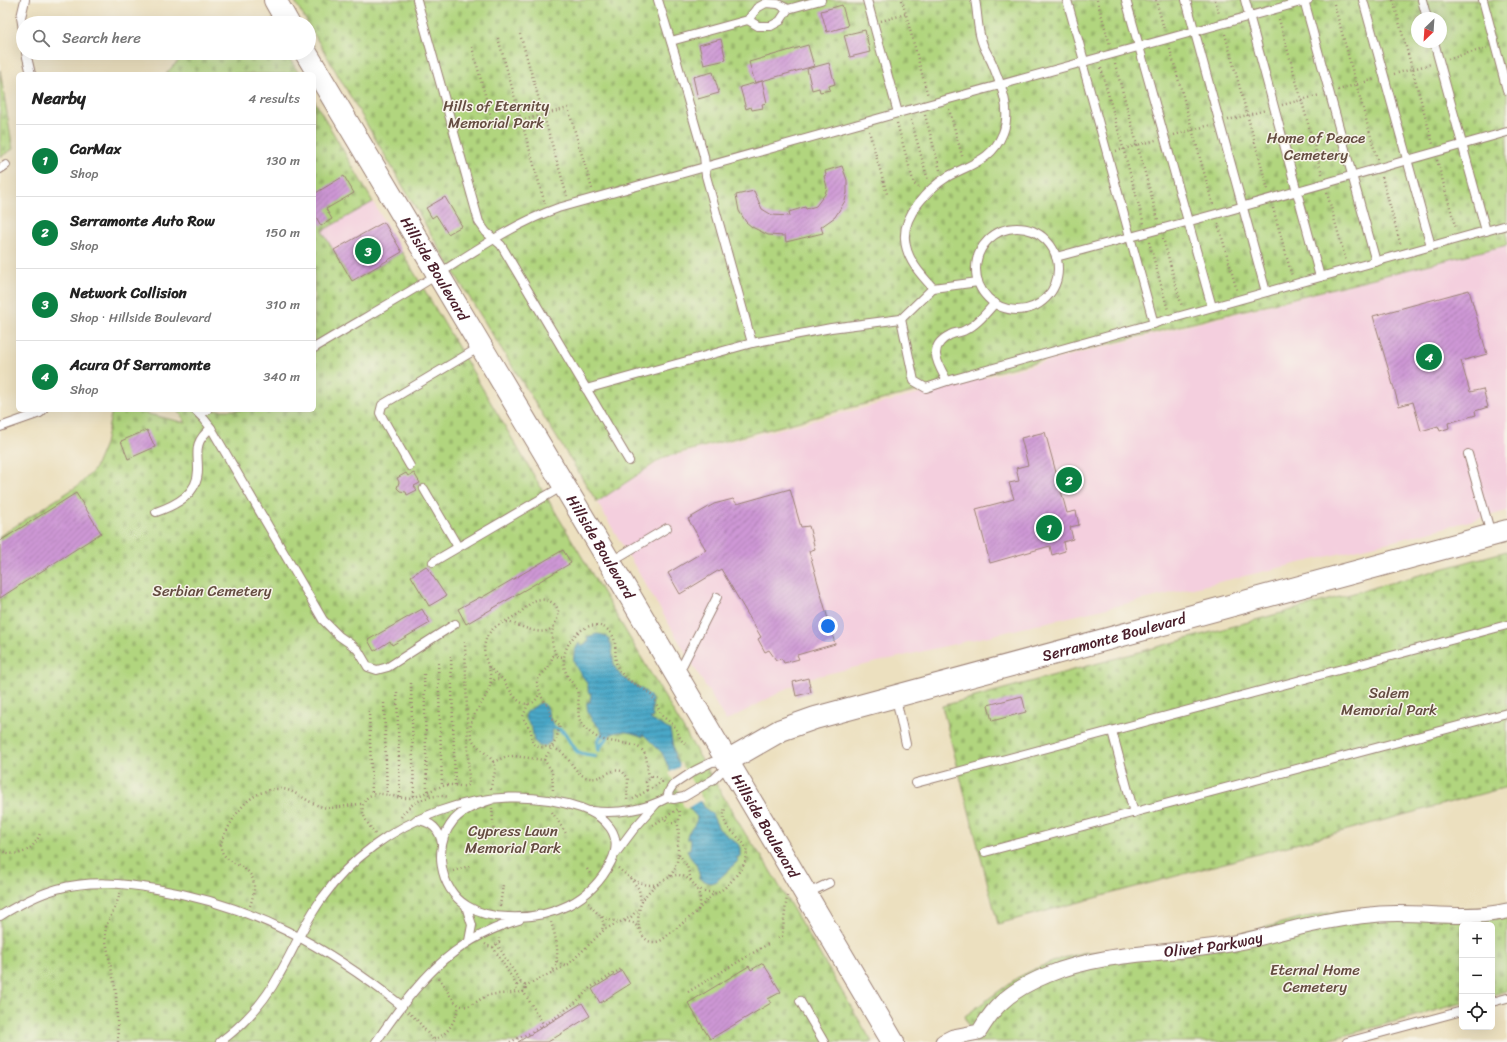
<!DOCTYPE html>
<html lang="en">
<head>
<meta charset="utf-8">
<style>
  body { margin:0; font-family:Sriracha,sans-serif; background:#f6f6f6; color:#222 }
  .controls { position:absolute; right:12px; bottom:12px; display:grid; overflow:hidden; border-radius:6px; box-shadow:0 4px 16px #0002 }
  .controls button { width:36px; height:36px; display:grid; place-items:center; padding:0; border:0; border-bottom:1px solid #e0e0e0; background:#fff; color:#222; font:20px sans-serif }
  .compass { position:absolute; left:1411px; top:12px; width:36px; height:36px; border-radius:50%; background:#fff; box-shadow:0 4px 16px #0002; rotate:205deg }
  .you { position:absolute; left:828px; top:626px; width:14px; height:14px; margin:-10px; border:3px solid #fff; border-radius:50%; background:#1a73e8; box-shadow:0 0 0 6px #1a73e833 }
  .badge { display:grid; place-items:center; width:26px; height:26px; border-radius:50%; background:#0b8043; color:#fff; font-size:13px; font-weight:700 }
  .pin { position:absolute; translate:-50% -50%; border:2px solid #fff; box-shadow:0 1px 4px #0006 }
  .list { margin:0; padding:0; list-style:none }
  h2 { display:flex; justify-content:space-between; align-items:center; height:52px; margin:0; padding:0 16px; font-size:17px }
  h2 small { font-size:13px; font-weight:400; color:#767676 }
  .list li { display:grid; grid-template-columns:26px 1fr auto; gap:12px; align-items:center; box-sizing:border-box; height:72px; padding:0 16px; border-top:1px solid #e0e0e0 }
  .list b { display:block; font-size:15px; white-space:nowrap }
  .list p { margin:0; font-size:13px; white-space:nowrap; color:#767676 }
  .list em { font-size:13px; font-style:normal; color:#767676 }
  .icon { flex:none; width:22px; height:22px; fill:none; stroke:currentColor; stroke-width:2; stroke-linecap:round; stroke-linejoin:round }
  .map { position:relative; flex:none; width:1507px; height:1042px; overflow:hidden }
  .search { position:absolute; background:#fff; box-shadow:0 4px 16px #0002; left:16px; top:16px; width:300px; height:44px; display:flex; align-items:center; gap:10px; box-sizing:border-box; padding:0 14px; border-radius:22px; color:#767676; font-size:15px }
  .panel { position:absolute; background:#fff; box-shadow:0 4px 16px #0002; left:16px; top:72px; width:300px; height:340px; border-radius:6px }
  .map>svg:first-child { display:block }
</style>
</head>
<body>
<div class="map">
<svg width="1507" height="1042" viewBox="0 0 1507 1042">
  <defs>
    <pattern id="cemetery-stones" width="16" height="16" patternUnits="userSpaceOnUse"><rect width="16" height="16" fill="#b1d57e"/><path d="M2 7V4a2 2 0 0 1 4 0v3zM10 15v-3a2 2 0 0 1 4 0v3z" fill="#9ab66d"/></pattern>
    <pattern id="water-rules" width="6" height="5" patternUnits="userSpaceOnUse"><rect width="6" height="5" fill="#48a7c7"/><path d="M0 2.5h6" fill="none" stroke="#3e87a2"/></pattern>
    <pattern id="building-hatch" width="6" height="6" patternUnits="userSpaceOnUse"><rect width="6" height="6" fill="#ce97d5"/><path d="M-1 1l2-2M0 6l6-6M5 7l2-2" fill="none" stroke="#a97bad"/></pattern>
  </defs>
  <rect width="100%" height="100%" fill="#f7f3e8"/>
  <filter id="ink" filterUnits="userSpaceOnUse"><feTurbulence type="fractalNoise" baseFrequency=".025" numOctaves="2"/><feDisplacementMap in="SourceGraphic" scale="8" xChannelSelector="R" yChannelSelector="G"/><feConvolveMatrix kernelMatrix="1 2 1 2 8 2 1 2 1" color-interpolation-filters="sRGB"/></filter>
  <filter id="wash" filterUnits="userSpaceOnUse"><feTurbulence type="fractalNoise" baseFrequency=".012" numOctaves="4" result="noise"/><feDisplacementMap in="SourceGraphic" scale="16" xChannelSelector="R" yChannelSelector="G"/><feGaussianBlur stdDeviation="0.9" result="paint"/><feColorMatrix in="noise" values="0 0 0 0 0 0 0 0 0 0 0 0 0 0 0 0 0 1.4 0 .05"/><feComposite in="paint" operator="in"/></filter>
  <g filter="url(#wash)">
    <rect width="100%" height="100%" fill="#ece0bf"/>
    <g fill="#f4cfde">
      <path d="M373 202 402 252 352 282 322 231Z"/>
      <path d="M1507 245V511L1402 539 805 679 726 721 597 502 665 458Z"/>
    </g>
    <g fill="url(#cemetery-stones)" stroke="#7e7a54" fill-rule="evenodd">
      <path d="M294 0H1507V245L853 407 664 457 597 502 448 263ZM1417 18H1441V42H1417Z"/>
      <path d="M188 53H215L216 54 218 53H286L299 74H166L173 66Z"/>
      <path d="M0 70 13 149 0 157Z"/>
      <path d="M314 100 373 202 322 231 352 282 402 252 746 835 762 857 872 1042H0V536L79 485 94 470 105 444 112 410H131L186 423 178 410H314Z"/>
      <path d="M1507 551V787L998 924 942 706Z"/>
      <path d="M1507 909V991L1492 995V925H1462V1003L1321 1042H975L965 1016 1017 978 1035 969 1060 959 1083 953 1177 946 1234 936 1300 918 1328 913 1361 910Z"/>
    </g>
    <g fill="url(#water-rules)" stroke="#496379">
      <path d="M596 634C618 634 609 656 616 669 624 683 640 685 650 696 655 703 650 710 653 717L650 719 670 730 675 757 705 808 712 814 719 829 738 844 740 848V857H737L738 861 717 881 710 883 698 878 700 877 696 864 690 857 687 850H690L691 839H687C687 830 697 826 697 817L685 804 662 753 643 734V737C634 733 621 729 612 734 610 735 609 737 607 738L602 735C602 724 586 722 587 702H590L591 693 588 692C591 675 562 668 579 643L581 646 589 641 587 638Z"/>
      <path d="M542 703 547 707 549 717 556 728 552 731 551 742 545 746H539L534 741 532 729 525 717 527 711C533 709 537 703 542 703Z"/>
    </g>
    <path fill="#ece0bf" d="M680 762 705 803 699 801 686 809 683 805 677 788 669 773 679 767Z"/>
    <g fill="none" stroke-linecap="round" stroke-linejoin="round">
      <g stroke="#48a7c7" stroke-width="4">
        <path d="M556 728C570 733 568 744 578 752 583 755 589 755 595 756"/>
        <path d="M599 748 607 738"/>
        <path d="M599 750 598 740 602 735"/>
      </g>
    </g>
    <g id="blocks">
      <g fill="url(#building-hatch)">
        <path d="M842 5 848 26 827 32 821 11Z"/>
        <path d="M865 30 870 52 850 57 844 35Z"/>
        <path d="M721 39 726 60 704 65 699 45Z"/>
        <path d="M808 45 814 66 755 83 749 62Z"/>
        <path d="M829 63 835 84 829 86 830 90 820 92 819 88 812 90 807 69Z"/>
        <path d="M713 72 719 93 698 99 693 77Z"/>
        <path d="M762 81 767 103 762 104 763 108 752 110 751 107 746 109 740 87Z"/>
        <path d="M842 166 847 180V193L845 201 835 217 821 227 823 233 786 242 785 236 768 235 752 227 746 222 739 211 736 195 754 191 762 209 772 215 790 216 789 212 805 207 806 209 816 206 825 194 827 187 824 176 826 175 825 171Z"/>
        <path d="M344 176 354 193 326 209 332 219 321 226 314 213V194Z"/>
        <path d="M445 197 462 226 448 234 436 215 432 218 426 208Z"/>
        <path d="M384 222 402 252 352 281 334 250Z"/>
        <path d="M1469 290 1487 354 1461 361 1470 392 1483 389 1488 407 1475 411 1476 415 1448 423 1449 428 1440 431 1438 426 1421 431 1413 402 1399 406 1373 316Z"/>
        <path d="M147 430 155 447 128 459 121 441Z"/>
        <path d="M1045 432 1067 513 1076 511 1079 525 1070 527 1073 539 1063 542 1065 551 1052 555 1050 546 990 563 976 509 1014 499 1009 483 1019 481 1016 468 1028 465 1021 438Z"/>
        <path d="M406 473 408 476 414 473 420 483 414 486 417 490 407 495 406 492 400 491 397 488 399 482 397 478Z"/>
        <path d="M790 489 801 527 809 526 815 549 809 551 835 644 797 655 799 659 784 663 782 659 776 660 769 650 765 652 758 639 761 637 721 569 680 594 668 573 706 550 688 519 714 504 733 499 737 504Z"/>
        <path d="M76 493 101 533 0 598V541Z"/>
        <path d="M563 550 571 563 466 624 458 609 480 597 481 598Z"/>
        <path d="M426 566 446 596 429 606 411 576Z"/>
        <path d="M422 609 430 623 392 645 390 641 374 651 368 640Z"/>
        <path d="M808 678 811 692 796 696 793 682Z"/>
        <path d="M1022 696 1026 712 992 721 988 705Z"/>
        <path d="M763 963 781 992 768 999 771 1003 710 1039 688 1003 749 966 751 970Z"/>
        <path d="M622 971 630 984 600 1003 592 989Z"/>
        <path d="M582 1003 590 1016 548 1042H518Z"/>
      </g>
    </g>
  </g>
  <g filter="url(#ink)">
    <use href="#blocks" fill-opacity="0" stroke="#9b8075" stroke-width="1"/>
    <g fill="none" stroke-linecap="round" stroke-linejoin="round">
      <g stroke="#9b8075" stroke-width="10">
        <g id="lane">
          <path d="M417 0 479 222 486 232 501 245 629 461"/>
          <path d="M658 0 675 55 704 156 706 176 752 343"/>
          <path d="M867 0 898 113"/>
          <path d="M1067 0 1084 61"/>
          <path d="M1126 0 1212 307"/>
          <path d="M1186 0 1266 292"/>
          <path d="M1245 0 1320 277"/>
          <path d="M1304 0 1376 262"/>
          <path d="M1363 0 1431 246"/>
          <path d="M1422 0 1427 18"/>
          <path d="M1483 0 1507 90"/>
          <path d="M748 20 758 26H771L780 21 788 9 821 0"/>
          <path d="M23 30 21 17 25 0"/>
          <path d="M671 41 748 20 757 8 766 3 778 4 788 9"/>
          <path d="M1434 42 1486 231"/>
          <path d="M26 53 31 74"/>
          <path d="M1082 62 1154 324"/>
          <path d="M0 169 6 165"/>
          <circle cx="1017" cy="269" r="41"/>
          <path d="M1056 257 1216 214 1507 132"/>
          <path d="M933 288 978 282"/>
          <path d="M901 319 914 381 926 388 947 381C938 364 926 347 950 335 955 332 961 333 965 330 977 325 986 313 995 303"/>
          <path d="M314 348C354 324 395 301 435 276 475 251 513 224 558 208L898 113 1308 0"/>
          <path d="M947 381 1507 225"/>
          <path d="M586 389 752 343 831 328 901 319 933 288C921 275 906 259 905 239 903 215 928 189 947 177 970 164 992 161 1003 133 1012 110 1001 85 992 63 989 56 984 49 982 42 977 28 978 14 975 0"/>
          <path d="M195 410 204 419 211 428 323 620 339 636 352 645 358 650 368 667 377 670 388 667 455 624"/>
          <path d="M200 414 207 410"/>
          <path d="M0 427 40 413 43 410"/>
          <path d="M1468 454 1491 534"/>
          <path d="M410 466 382 417 380 413 382 405 480 347"/>
          <path d="M424 489 458 547"/>
          <path d="M156 512C176 505 198 494 198 470 198 451 193 443 211 428"/>
          <path d="M433 562 563 486"/>
          <path d="M610 562 667 528"/>
          <path d="M678 674 717 597"/>
          <path d="M896 698 906 744"/>
          <path d="M1112 731 1134 813"/>
          <path d="M916 783 1507 625"/>
          <path d="M592 811C617 814 645 810 667 798L669 791 673 785 694 771 712 762 727 761 723 770 714 779 684 797 674 799 667 798"/>
          <path d="M416 820C431 821 440 830 442 844"/>
          <path d="M985 852 1507 713"/>
          <path d="M615 854 633 830 656 804"/>
          <path d="M806 894 829 883"/>
          <path d="M466 906 472 925 469 941"/>
          <path d="M0 916C18 905 36 895 57 889 90 880 123 883 156 889 253 905 326 946 402 1006"/>
          <path d="M800 1001 824 1042"/>
          <path d="M1492 1002 1507 998"/>
          <path d="M220 1042C244 1024 265 1001 279 975 294 949 305 921 323 897 378 820 488 776 581 808 605 816 625 835 611 862 591 902 551 919 508 917 494 917 480 914 467 906 439 888 432 846 454 820 464 809 478 804 491 800"/>
          <path d="M376 1042C414 986 451 939 519 920"/>
          <path d="M1347 1042 1462 1011"/>
        </g>
      </g>
      <g stroke="#9b8075" stroke-width="17">
        <g id="street">
          <path id="s1" d="M943 1042 953 1037 979 1032C985 1022 992 1011 1001 1003 1014 990 1030 982 1047 975 1106 951 1162 955 1223 945 1251 941 1278 932 1305 926 1330 920 1355 916 1380 914 1424 911 1463 921 1507 911"/>
        </g>
      </g>
      <g stroke="#9b8075" stroke-width="24">
        <g id="secondary">
          <path d="M275 0 288 23"/>
          <path id="s2" d="M306 53 624 586 893 1042"/>
          <path id="s3" d="M727 761 781 730 815 718 1507 531"/>
        </g>
      </g>
      <g stroke="#9b8075" stroke-width="2.5" stroke-dasharray="1 3" stroke-linecap="butt">
        <path d="M902 0 928 96"/>
        <path d="M1097 0 1110 45"/>
        <path d="M1156 0 1164 29"/>
        <path d="M1215 0 1219 14"/>
        <path d="M1393 0 1433 144"/>
        <path d="M1334 4 1377 159"/>
        <path d="M1279 19 1322 174"/>
        <path d="M881 21 906 14"/>
        <path d="M520 34 567 196"/>
        <path d="M1225 34 1268 190"/>
        <path d="M498 38 545 204"/>
        <path d="M472 47 494 128 568 108 592 189"/>
        <path d="M1170 49 1213 205"/>
        <path d="M1448 59 1487 48"/>
        <path d="M1115 64 1158 220"/>
        <path d="M1101 68 1144 224"/>
        <path d="M1394 74 1431 64"/>
        <path d="M1338 90 1375 79"/>
        <path d="M1282 105 1320 95"/>
        <path d="M949 109 963 159"/>
        <path d="M925 115 940 170"/>
        <path d="M911 120 928 180"/>
        <path d="M1228 120 1266 110"/>
        <path d="M897 123 914 184 919 187"/>
        <path d="M869 131 887 194"/>
        <path d="M1174 135 1210 125"/>
        <path d="M1116 151 1156 140"/>
        <path d="M1437 160 1456 229"/>
        <path d="M1382 177 1401 246"/>
        <path d="M1327 193 1346 261"/>
        <path d="M1273 208 1292 276"/>
        <path d="M1218 223 1237 291"/>
        <path d="M1163 238 1182 307"/>
        <path d="M1149 242 1168 310"/>
        <path d="M507 622C520 624 541 639 553 627"/>
        <path d="M451 656 455 785"/>
        <path d="M438 663 442 786"/>
        <path d="M489 667C493 672 499 675 503 680 510 688 517 708 531 703 536 702 537 698 539 694"/>
        <path d="M424 674 427 788 430 797"/>
        <path d="M411 683 414 797"/>
        <path d="M491 683 495 679H500"/>
        <path d="M397 692 400 797"/>
        <path d="M384 703 387 794"/>
        <path d="M528 704 523 717C525 723 529 726 531 731 532 736 530 741 535 745 540 749 544 746 550 747 554 748 558 750 561 752 572 760 575 776 590 778 602 780 609 768 622 771L628 778 627 802"/>
        <path d="M369 711 372 795"/>
        <path d="M544 760 556 740 560 725 552 718 548 706 541 696 537 682 539 677 548 668 553 656 564 657"/>
        <path d="M493 762 505 757 514 756 544 760 552 771 553 791H554"/>
        <path d="M652 776 658 777 662 782 648 790 646 782Z"/>
        <path d="M650 777C645 768 650 757 641 749 629 740 606 745 592 734 571 719 582 709 577 690 575 684 569 681 567 675 558 657 569 635 587 627 595 624 603 625 609 631 620 641 612 656 618 668 625 682 641 685 651 695 656 700 657 707 661 714 664 719 670 721 674 726 679 732 679 739 685 744"/>
        <path d="M491 789C491 782 496 774 495 766 491 753 474 749 471 735 467 715 486 703 490 685 494 667 477 655 488 635 495 623 512 620 522 611 526 607 531 602 536 600 544 598 557 602 558 611 559 617 556 621 554 626 550 635 552 646 556 655"/>
        <path d="M633 799 648 790"/>
        <path d="M492 808 494 834"/>
        <path d="M552 812 567 835"/>
        <path d="M401 817C411 801 430 793 449 797"/>
        <path d="M653 825 678 809 680 814 679 820 674 823H669L664 818"/>
        <path d="M375 834C367 822 355 808 369 796 383 790 395 799 409 798 423 796 434 787 448 785 455 784 463 789 469 784L465 642"/>
        <path d="M0 850C17 859 34 851 40 833"/>
        <path d="M679 854 687 866 691 880"/>
        <path d="M618 868C630 878 641 888 658 884"/>
        <path d="M587 869 591 875"/>
        <path d="M453 871 472 865"/>
        <path d="M670 876C678 866 678 858 678 845 678 837 680 831 677 822"/>
        <path d="M630 878 639 889 641 902"/>
        <path d="M697 888 705 892H714"/>
        <path d="M588 903C596 913 604 921 618 921"/>
        <path d="M250 906C267 859 225 871 221 848 220 842 224 835 227 830 238 809 250 792 276 789 294 787 306 803 323 807 335 810 350 804 363 804"/>
        <path d="M500 906 503 885"/>
        <path d="M698 910C705 897 693 876 678 875 670 875 661 882 654 887 648 892 642 899 640 907 635 922 641 950 662 940L695 913C700 908 705 902 710 897 714 893 719 892 723 889 730 884 742 869 745 862 755 835 717 836 725 808"/>
        <path d="M601 917 604 924 602 930"/>
        <path d="M625 921 634 923 639 929"/>
        <path d="M778 938 782 936 787 896"/>
        <path d="M485 944 488 946 493 947 499 942V938"/>
        <path d="M497 944 521 983"/>
        <path d="M493 947 517 986"/>
        <path d="M557 961 561 964 566 965"/>
        <path d="M551 973C562 959 556 937 551 922"/>
        <path d="M439 978C448 988 453 1012 471 1005 478 1002 483 996 490 995 500 993 509 995 518 991"/>
        <circle cx="521" cy="988" r="4.5"/>
        <path d="M525 986 569 964 605 929 631 917 638 909"/>
        <path d="M523 991 544 1025"/>
        <path d="M688 992 768 944"/>
        <path d="M408 1012 417 1020 435 1042"/>
        <path d="M434 1039C449 1035 455 1020 459 1006"/>
        <path d="M118 1042 116 993 105 936 106 926 116 905 120 893"/>
        <path d="M510 1042 528 1034 552 1020 576 1002 591 987 623 968"/>
      </g>
      <use href="#lane" stroke="#fff" stroke-width="8"/>
      <use href="#street" stroke="#fff" stroke-width="15"/>
      <use href="#secondary" stroke="#fff" stroke-width="22"/>
    </g>
  </g>
  <g text-anchor="middle" dominant-baseline="central" stroke-width="3" stroke-linejoin="round" paint-order="stroke">
    <g font-size="15" fill="#644c40" stroke="#f7f3e8">
      <text x="496" y="106">Hills of Eternity<tspan x="496" dy="17">Memorial Park</tspan></text>
      <text x="1316" y="138">Home of Peace<tspan x="1316" dy="17">Cemetery</tspan></text>
      <text x="212" y="591">Serbian Cemetery</text>
      <text x="1389" y="693">Salem<tspan x="1389" dy="17">Memorial Park</tspan></text>
      <text x="513" y="831">Cypress Lawn<tspan x="513" dy="17">Memorial Park</tspan></text>
      <text x="1315" y="970">Eternal Home<tspan x="1315" dy="17">Cemetery</tspan></text>
    </g>
    <g font-size="15" fill="#4a1f2b" stroke="#f7f3e8">
      <text stroke="none"><textPath href="#s2" startOffset="251">Hillside Boulevard</textPath></text>
      <text stroke="none"><textPath href="#s2" startOffset="575">Hillside Boulevard</textPath></text>
      <text stroke="none"><textPath href="#s3" startOffset="408">Serramonte Boulevard</textPath></text>
      <text stroke="none"><textPath href="#s2" startOffset="899">Hillside Boulevard</textPath></text>
      <text stroke="none"><textPath href="#s1" startOffset="298">Olivet Parkway</textPath></text>
    </g>
  </g>
</svg>
<div class="controls">
<button>+</button>
<button>−</button>
<button><svg class="icon" aria-label="locate" viewBox="0 0 24 24"><circle cx="12" cy="12" r="6"/><path d="M12 2v4M12 18v4M2 12h4M18 12h4"/></svg></button>
</div>
<svg class="compass" viewBox="-18 -18 36 36"><path d="M0-13l5 13h-10z" fill="#e53935"/><path d="M0 13l5-13h-10z" fill="#767676"/></svg>
<div class="you"></div>
<div class="pin badge" style="left:1049px;top:528px">1</div>
<div class="pin badge" style="left:1069px;top:480px">2</div>
<div class="pin badge" style="left:368px;top:251px">3</div>
<div class="pin badge" style="left:1429px;top:357px">4</div>
<div class="search"><svg class="icon" aria-label="search" viewBox="0 0 24 24"><circle cx="10" cy="10" r="6"/><path d="M15 15l6 6"/></svg>Search here</div>
<section class="panel">
<h2>Nearby<small>4 results</small></h2>
<ul class="list">
<li><span class="badge">1</span><div><b>CarMax</b><p>Shop</p></div><em>130 m</em></li>
<li><span class="badge">2</span><div><b>Serramonte Auto Row</b><p>Shop</p></div><em>150 m</em></li>
<li><span class="badge">3</span><div><b>Network Collision</b><p>Shop · Hillside Boulevard</p></div><em>310 m</em></li>
<li><span class="badge">4</span><div><b>Acura Of Serramonte</b><p>Shop</p></div><em>340 m</em></li>
</ul>
</section>
</div>
</body>
</html>
